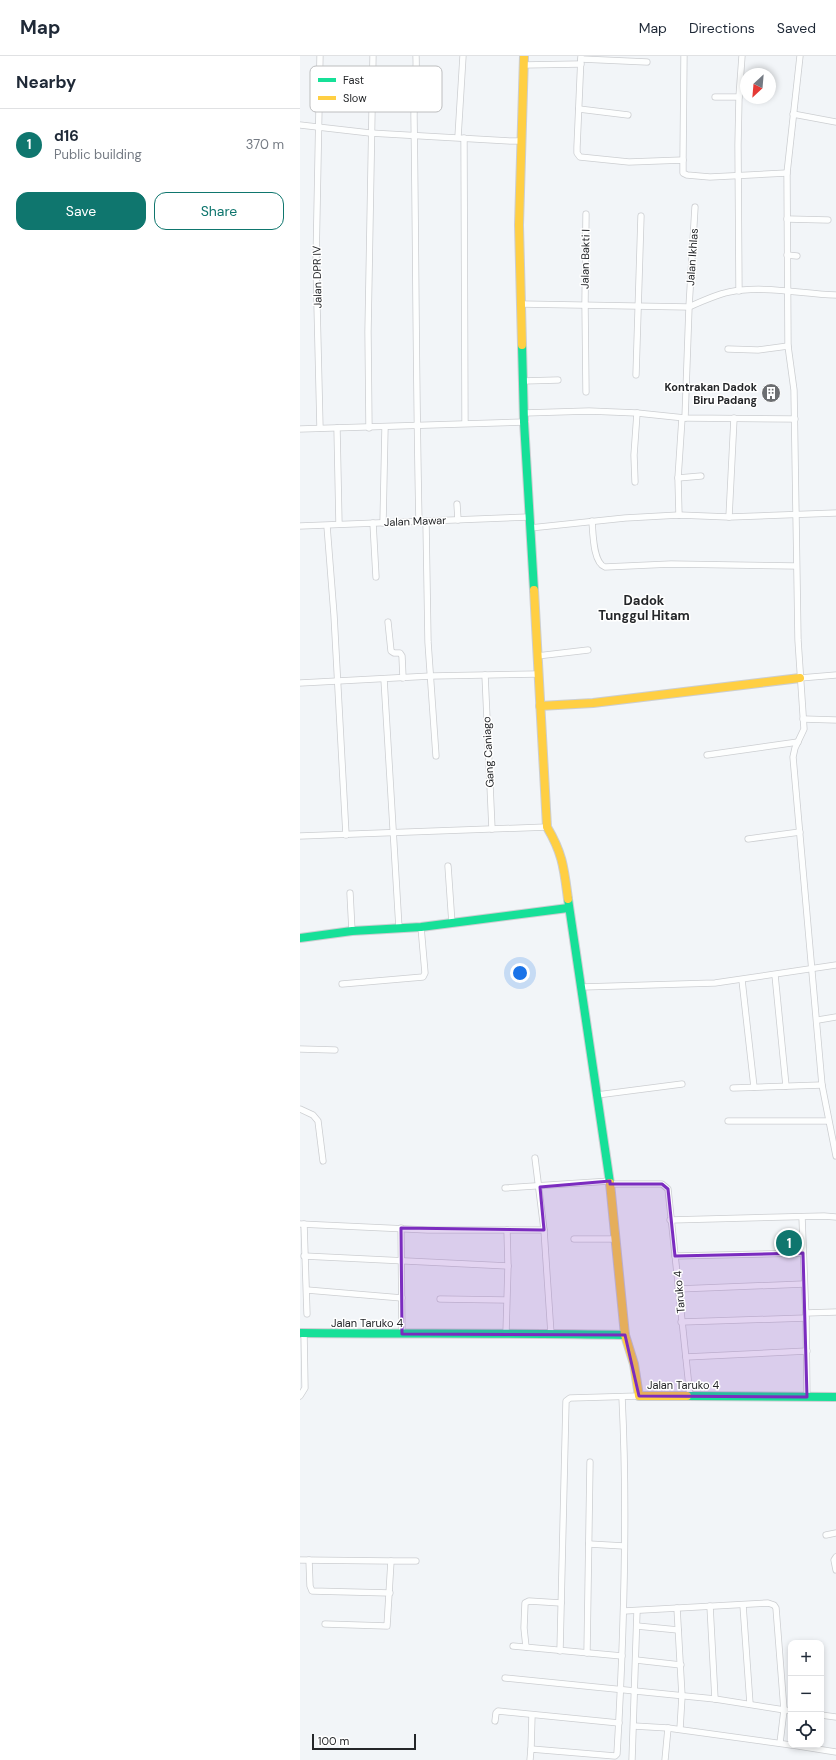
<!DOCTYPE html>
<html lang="en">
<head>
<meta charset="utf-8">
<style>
  body { margin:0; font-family:"DM Sans",sans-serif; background:#f2f2f3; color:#1f2937 }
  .controls { position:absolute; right:12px; bottom:12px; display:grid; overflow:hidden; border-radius:8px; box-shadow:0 2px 6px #0003 }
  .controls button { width:36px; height:36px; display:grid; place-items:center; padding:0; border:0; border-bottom:1px solid #e0e1e3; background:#fff; color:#1f2937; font:20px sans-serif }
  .compass { position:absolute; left:440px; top:12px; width:36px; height:36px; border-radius:50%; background:#fff; box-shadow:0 2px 6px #0003; rotate:206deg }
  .scale { position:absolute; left:12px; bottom:10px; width:104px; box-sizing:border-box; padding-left:4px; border:2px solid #242629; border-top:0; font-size:11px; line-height:14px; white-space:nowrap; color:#242629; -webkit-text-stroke:3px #fff; paint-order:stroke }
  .you { position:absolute; left:220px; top:917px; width:14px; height:14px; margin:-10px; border:3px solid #fff; border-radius:50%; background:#1a73e8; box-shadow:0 0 0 6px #1a73e833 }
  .badge { display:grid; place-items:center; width:26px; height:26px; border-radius:50%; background:#0f766e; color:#fff; font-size:13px; font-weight:700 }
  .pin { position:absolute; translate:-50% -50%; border:2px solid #fff; box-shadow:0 1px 4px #0006 }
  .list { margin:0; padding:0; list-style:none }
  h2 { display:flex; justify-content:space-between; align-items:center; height:52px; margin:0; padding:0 16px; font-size:17px }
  h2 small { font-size:13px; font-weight:400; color:#747a83 }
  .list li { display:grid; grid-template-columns:26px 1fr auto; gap:12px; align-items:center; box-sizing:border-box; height:72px; padding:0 16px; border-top:1px solid #e0e1e3 }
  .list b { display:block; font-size:15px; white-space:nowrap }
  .list p { margin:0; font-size:13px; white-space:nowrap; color:#747a83 }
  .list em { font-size:13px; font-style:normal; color:#747a83 }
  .actions { display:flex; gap:8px; padding:12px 16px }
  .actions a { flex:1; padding:9px 0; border:1px solid #0f766e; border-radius:12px; text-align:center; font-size:14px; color:#0f766e }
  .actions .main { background:#0f766e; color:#fff }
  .icon { flex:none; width:22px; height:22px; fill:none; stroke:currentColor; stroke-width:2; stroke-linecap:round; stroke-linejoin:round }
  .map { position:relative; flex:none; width:536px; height:1704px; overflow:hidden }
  header { display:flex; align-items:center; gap:24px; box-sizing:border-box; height:56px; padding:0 20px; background:#fff; border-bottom:1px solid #e0e1e3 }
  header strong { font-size:19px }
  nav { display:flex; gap:22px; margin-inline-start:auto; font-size:14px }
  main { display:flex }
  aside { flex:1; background:#fff }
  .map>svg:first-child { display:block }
</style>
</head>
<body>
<header>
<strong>Map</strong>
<nav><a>Map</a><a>Directions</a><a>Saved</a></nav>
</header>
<main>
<aside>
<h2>Nearby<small></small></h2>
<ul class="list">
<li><span class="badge">1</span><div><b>d16</b><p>Public building</p></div><em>370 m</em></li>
</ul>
<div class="actions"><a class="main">Save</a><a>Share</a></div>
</aside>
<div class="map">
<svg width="536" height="1704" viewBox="0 0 536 1704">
  <rect width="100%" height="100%" fill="#f2f5f8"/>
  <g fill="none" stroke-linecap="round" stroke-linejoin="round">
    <g stroke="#ccced1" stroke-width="7">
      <g id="street">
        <path d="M116 0C117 20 114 40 114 60 116 196 116 331 119 466"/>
        <path d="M281 0 277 91V97L280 101 329 106 383 104V117L387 119 410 121 487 117"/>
        <path d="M500 0 487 117 488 290 494 334 498 584 504 673 495 692 493 701 522 1029 536 1100"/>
        <path d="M281 3 347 6"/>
        <path d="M223 9 281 8"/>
        <path d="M415 41H439L438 89 439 235"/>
        <path d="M439 41 442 0"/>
        <path d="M279 53 328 59"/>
        <path d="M493 58 536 66"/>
        <path d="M0 69 70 77 210 85H221"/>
        <path d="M158 81 163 0"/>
        <path d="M164 82 165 367"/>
        <path d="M383 104 384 0"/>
        <path d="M286 158 285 248 286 336"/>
        <path d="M487 163 528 164"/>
        <path d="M487 199 497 200"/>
        <path d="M221 248 389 251C402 245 415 239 429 236 464 229 501 238 536 239"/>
        <path d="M428 293 458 294 488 290"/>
        <path d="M336 319 341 160"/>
        <path d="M223 325 258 324"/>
        <path d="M224 357 289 355 337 357 385 362 495 363"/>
        <path d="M385 362 389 251 395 151"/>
        <path d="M20 372 16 207 20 0"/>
        <path d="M37 372 39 468"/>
        <path d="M69 372 68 276 73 0"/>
        <path d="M0 373 224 366"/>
        <path d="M378 422 401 420"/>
        <path d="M335 426 334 399 337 357"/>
        <path d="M157 448 158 464"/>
        <path d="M379 459 378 422 382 362"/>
        <path d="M429 461 434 362"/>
        <path d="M292 465C293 477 293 507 305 511L371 508 496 510"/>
        <path d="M126 466 128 586 136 700"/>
        <path d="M73 467 76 521"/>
        <path d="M83 467 85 372"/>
        <path d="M0 470 229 461"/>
        <path d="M27 470 34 559 46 779"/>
        <path d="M230 472 325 462 379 459 429 461 536 457"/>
        <path d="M88 566 91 595 94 597H100L102 600 103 622"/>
        <path d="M237 600 288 594"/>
        <path d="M185 619 192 773"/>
        <path d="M500 622 536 619"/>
        <path d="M84 623 99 872"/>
        <path d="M0 627 131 620 238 618"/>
        <path d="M503 663 536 664"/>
        <path d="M407 699 498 686"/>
        <path d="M0 780 247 771"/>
        <path d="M448 783 500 776"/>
        <path d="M148 810 152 868"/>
        <path d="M50 837 52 875"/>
        <path d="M475 919 486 1030"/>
        <path d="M442 924 454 1031"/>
        <path d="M42 928 123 921 125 917 121 871"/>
        <path d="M282 931 415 927 536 909"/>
        <path d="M518 964 536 961"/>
        <path d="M0 993 35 994"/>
        <path d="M433 1032 522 1029"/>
        <path d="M297 1039 382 1028"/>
        <path d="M0 1053 13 1059 18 1065 23 1105"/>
        <path d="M428 1065H528"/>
        <path d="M235 1102 244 1174"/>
        <path d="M310 1128H362L368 1133 390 1340"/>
        <path d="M205 1132 310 1125"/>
        <path d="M502 1161 506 1262 507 1341"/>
        <path d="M370 1164 524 1160 536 1161"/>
        <path d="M0 1168 128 1174H244L251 1278"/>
        <path d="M4 1168 7 1258"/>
        <path d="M101 1172 102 1278"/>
        <path d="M274 1183H316"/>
        <path d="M4 1200 208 1210"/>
        <path d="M375 1200 503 1197"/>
        <path d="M378 1233 504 1228"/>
        <path d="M7 1234 102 1242"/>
        <path d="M140 1243 206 1244"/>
        <path d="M506 1257 536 1256"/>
        <path d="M381 1266 506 1262"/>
        <path d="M206 1277 208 1210 207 1174"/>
        <path d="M386 1301 507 1295"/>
        <path d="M0 1340 5 1332 4 1277"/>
        <path d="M526 1479 536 1477"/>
        <path d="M289 1488 324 1490"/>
        <path d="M536 1501 534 1504 536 1514"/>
        <path d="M0 1504 91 1505 87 1570 25 1568"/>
        <path d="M9 1504 10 1530 12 1535 90 1537"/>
        <path d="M91 1505H116"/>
        <path d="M443 1549 450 1648"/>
        <path d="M410 1550 415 1643"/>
        <path d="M377 1552 382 1640 380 1673"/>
        <path d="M324 1555 468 1547 474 1549 476 1552 484 1654 480 1687"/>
        <path d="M337 1570 378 1574"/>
        <path d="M213 1590 322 1600"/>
        <path d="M226 1591 224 1572 225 1547 229 1545 261 1547"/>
        <path d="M260 1595 266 1345 270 1342 339 1340"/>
        <path d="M287 1597 290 1406"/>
        <path d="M336 1604 381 1609"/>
        <path d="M205 1622 415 1643 491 1655"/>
        <path d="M521 1659 536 1661"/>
        <path d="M195 1665 196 1657 198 1655 319 1667"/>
        <path d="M334 1670 368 1672"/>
        <path d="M492 1689 536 1696"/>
        <path d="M231 1693 232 1659"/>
        <path d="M230 1704 231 1693 315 1700 317 1698C324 1579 328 1459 322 1341"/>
        <path d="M332 1704 337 1555"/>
        <path d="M365 1704 368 1672 491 1689"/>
      </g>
    </g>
    <g stroke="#ccced1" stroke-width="10">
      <g id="fast">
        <path d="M222 289 224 366 234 534"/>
        <path d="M268 843 310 1127"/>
        <path d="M0 882 52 875 121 871 268 852"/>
        <path d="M0 1277C108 1278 217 1277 325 1279"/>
        <path d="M387 1340 536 1341"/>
      </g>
    </g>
    <g stroke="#ccced1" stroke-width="10">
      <g id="slow">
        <path d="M222 289 219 169 224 0"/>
        <path d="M234 534 247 771C263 798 264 813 268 843"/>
        <path d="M240 650 293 647 500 622"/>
        <path d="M310 1127 325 1279 334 1308 339 1340H387"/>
      </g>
    </g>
    <use href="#street" stroke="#fdfefe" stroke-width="5.5"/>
    <use href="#fast" stroke="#16e098" stroke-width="8"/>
    <use href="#slow" stroke="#ffcf43" stroke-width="8"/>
  </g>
  <path fill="#7b2cbf" fill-opacity="0.2" stroke="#7b2cbf" stroke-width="3" stroke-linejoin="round" d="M310 1125V1128H362L368 1133 375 1200 503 1197 507 1341 339 1340 325 1279 102 1278 101 1172 244 1174 240 1131Z"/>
  <defs>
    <g id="building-disc" transform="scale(1)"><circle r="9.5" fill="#6c6e71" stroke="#fff"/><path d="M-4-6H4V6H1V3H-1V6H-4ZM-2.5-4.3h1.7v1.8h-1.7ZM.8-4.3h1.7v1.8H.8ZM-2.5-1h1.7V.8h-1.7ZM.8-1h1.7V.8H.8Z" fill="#fff"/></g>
  </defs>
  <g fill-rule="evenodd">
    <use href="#building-disc" x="471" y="337"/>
  </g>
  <g text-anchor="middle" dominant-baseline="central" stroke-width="3" stroke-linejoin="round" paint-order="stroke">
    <g font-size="11" fill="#242629" stroke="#fff">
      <text transform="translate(392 201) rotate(-86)">Jalan Ikhlas</text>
      <text transform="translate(285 203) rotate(-89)">Jalan Bakti I</text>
      <text transform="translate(17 221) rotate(-91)">Jalan DPR IV</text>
      <text transform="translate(115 465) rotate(-2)">Jalan Mawar</text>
      <text transform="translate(188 696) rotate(-93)">Gang Caniago</text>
      <text transform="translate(379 1236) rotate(-95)">Taruko 4</text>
      <text x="67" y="1267">Jalan Taruko 4</text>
      <text x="383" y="1329">Jalan Taruko 4</text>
    </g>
    <g font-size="11" font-weight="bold" fill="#242629" stroke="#fff" text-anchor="end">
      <text x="457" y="331">Kontrakan Dadok<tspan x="457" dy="13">Biru Padang</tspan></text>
    </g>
    <g font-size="13" font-weight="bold" fill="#242629" stroke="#fff">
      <text x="344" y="544">Dadok<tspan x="344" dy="15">Tunggul Hitam</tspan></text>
    </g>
  </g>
  <rect x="10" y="10" width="132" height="46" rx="6" fill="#fff" stroke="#bdbebf" stroke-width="1"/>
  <rect x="18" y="22" width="18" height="4" fill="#16e098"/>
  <rect x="18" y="40" width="18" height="4" fill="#ffcf43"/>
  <g font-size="11" fill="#242629">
    <text x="43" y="28">Fast</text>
    <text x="43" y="46">Slow</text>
  </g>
</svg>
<div class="controls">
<button>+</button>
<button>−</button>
<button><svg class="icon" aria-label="locate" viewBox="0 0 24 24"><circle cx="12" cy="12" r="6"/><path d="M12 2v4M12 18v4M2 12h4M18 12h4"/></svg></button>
</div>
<svg class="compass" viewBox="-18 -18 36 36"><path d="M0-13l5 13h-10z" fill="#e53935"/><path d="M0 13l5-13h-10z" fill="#747a83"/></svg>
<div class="scale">100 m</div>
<div class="you"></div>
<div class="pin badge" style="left:489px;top:1187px">1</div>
</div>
</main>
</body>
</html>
